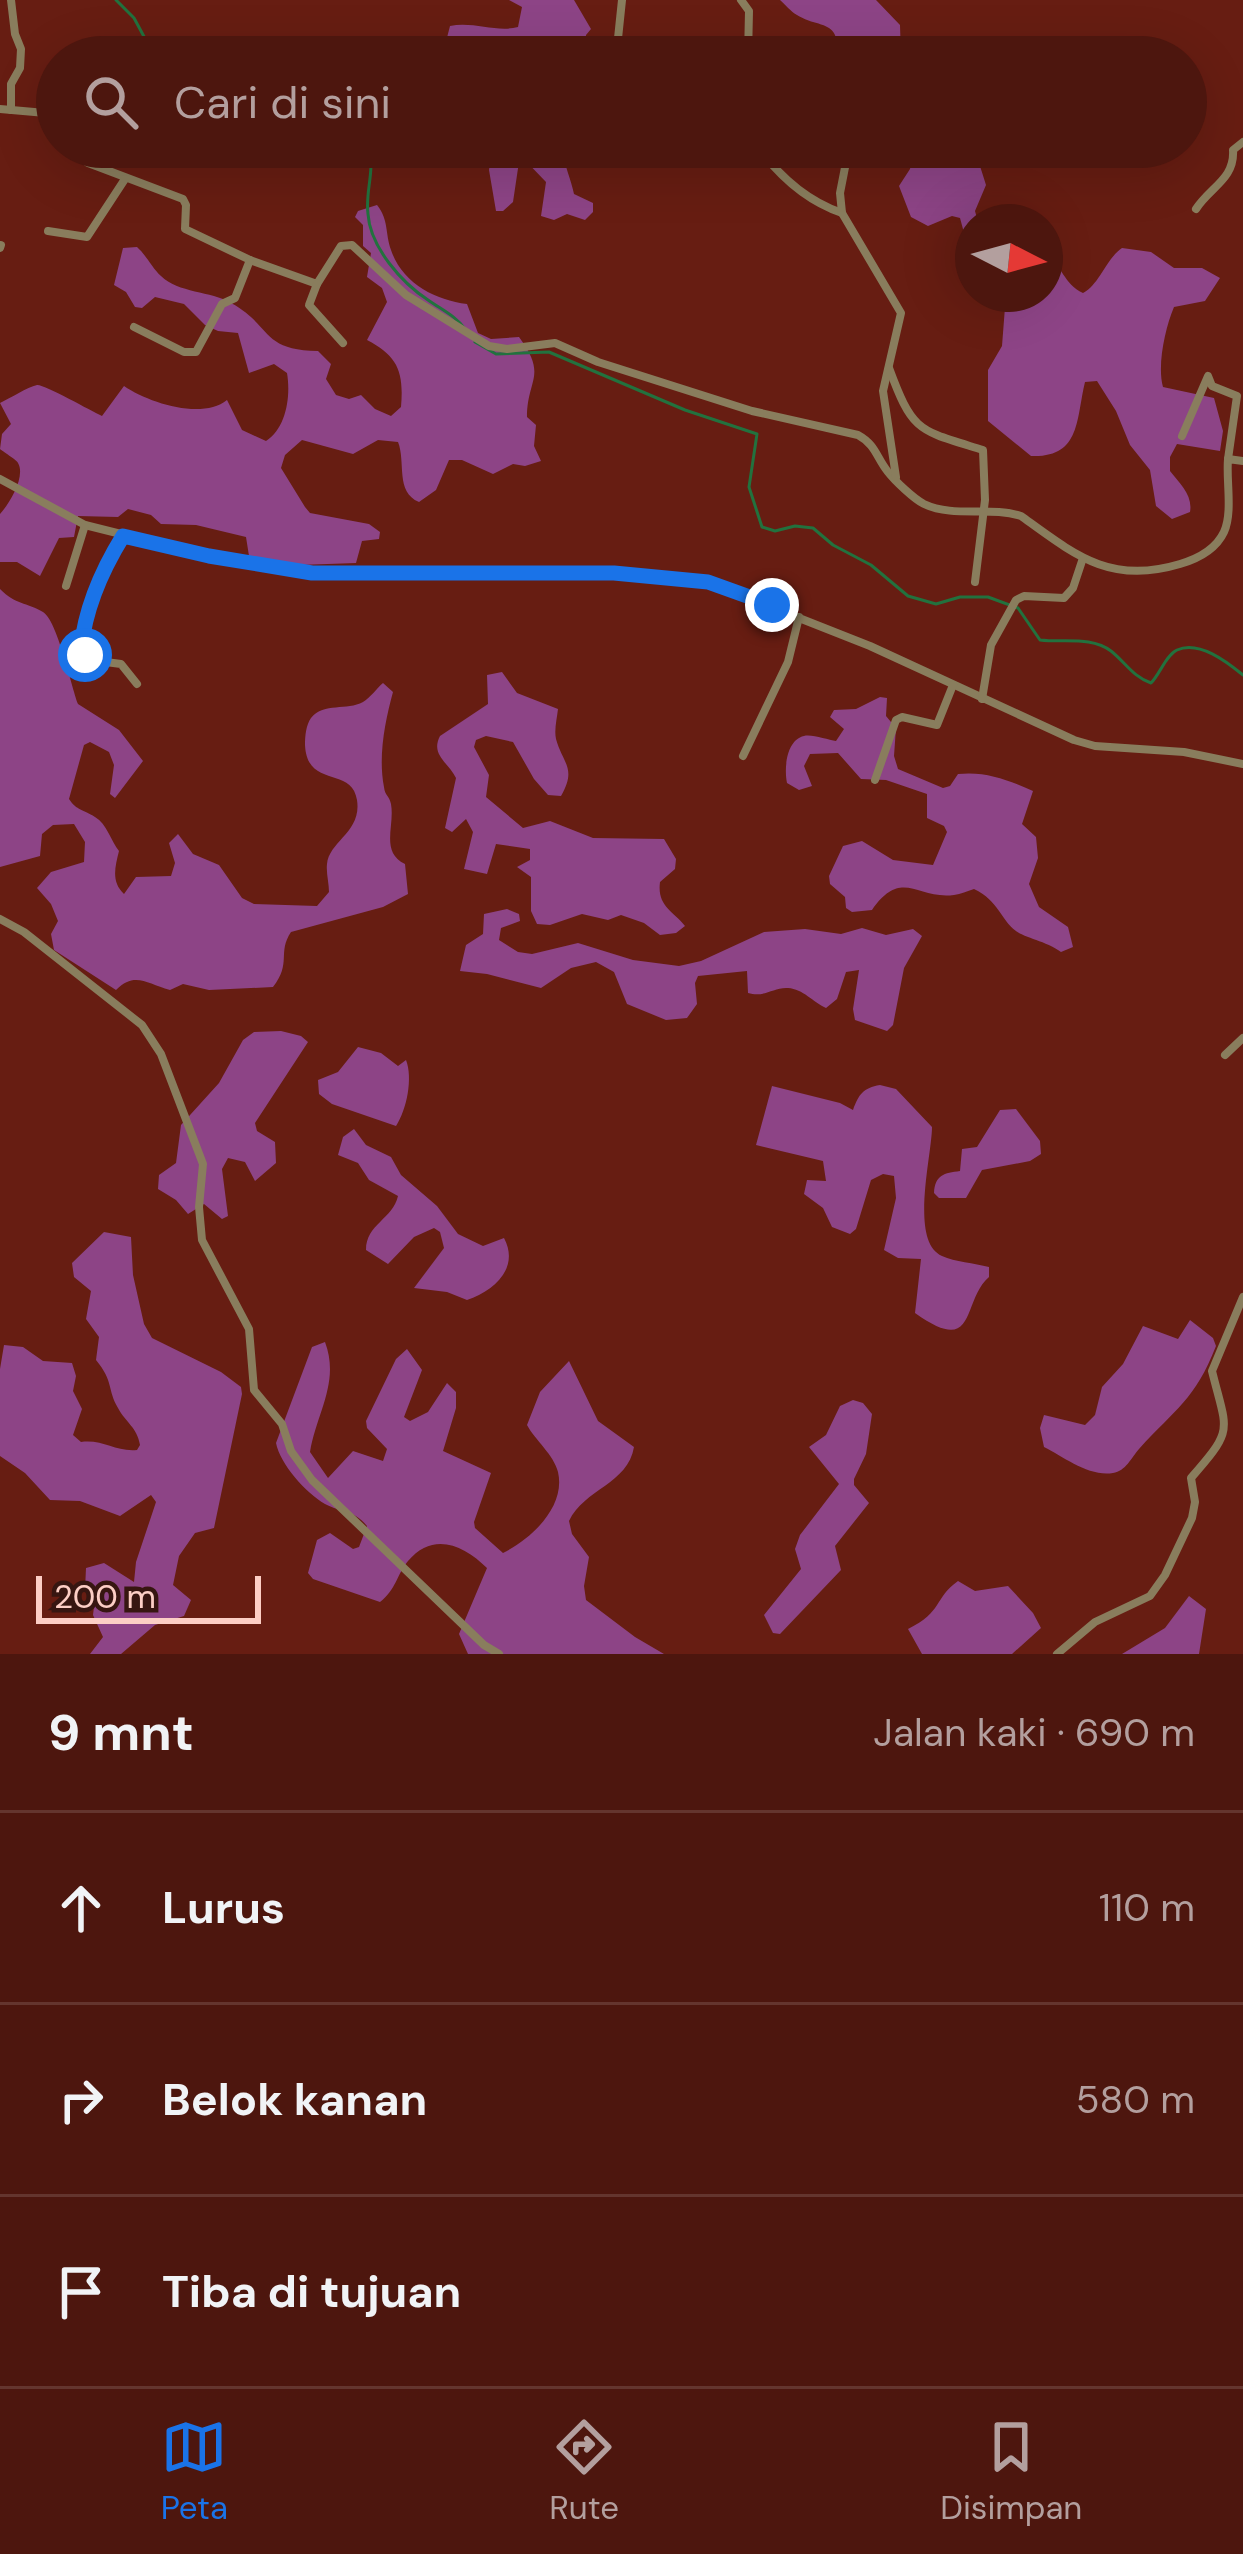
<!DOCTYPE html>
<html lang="id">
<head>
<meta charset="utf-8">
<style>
  body { margin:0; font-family:"DM Sans",sans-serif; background:#541f17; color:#f1f3f6 }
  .compass { position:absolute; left:955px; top:204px; width:108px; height:108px; border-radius:50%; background:#4d160e; box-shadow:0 12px 48px #0002; rotate:96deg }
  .scale { position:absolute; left:36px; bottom:30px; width:225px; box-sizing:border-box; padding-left:12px; border:6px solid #fccec5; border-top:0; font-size:33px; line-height:42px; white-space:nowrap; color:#fccec5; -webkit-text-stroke:9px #371611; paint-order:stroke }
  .stop { position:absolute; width:36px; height:36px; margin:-27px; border:9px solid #1a73e8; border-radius:50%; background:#fff }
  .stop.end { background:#1a73e8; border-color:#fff; box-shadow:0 3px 12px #0008 }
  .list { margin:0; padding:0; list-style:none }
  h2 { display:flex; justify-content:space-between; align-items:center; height:156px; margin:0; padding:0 48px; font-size:51px }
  h2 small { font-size:39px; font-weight:400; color:#b39f9e }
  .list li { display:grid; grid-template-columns:78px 1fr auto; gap:36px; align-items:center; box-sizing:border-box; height:192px; padding:0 48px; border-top:3px solid #64352e }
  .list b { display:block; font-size:45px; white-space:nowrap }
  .list em { font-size:39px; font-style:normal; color:#b39f9e }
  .icon { flex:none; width:66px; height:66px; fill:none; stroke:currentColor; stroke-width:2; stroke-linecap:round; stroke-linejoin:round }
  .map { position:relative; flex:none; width:1243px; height:1654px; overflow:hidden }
  .search { position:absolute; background:#4d160e; box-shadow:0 12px 48px #0002; left:36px; right:36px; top:36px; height:132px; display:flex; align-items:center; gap:30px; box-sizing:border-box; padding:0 42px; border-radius:66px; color:#b39f9e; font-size:45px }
  .sheet { height:732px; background:#4d160e }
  nav { display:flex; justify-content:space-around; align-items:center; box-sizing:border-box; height:168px; border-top:3px solid #64352e; background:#4d160e; font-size:33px; color:#b39f9e }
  nav a { display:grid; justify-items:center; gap:6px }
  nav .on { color:#1a73e8 }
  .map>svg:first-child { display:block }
</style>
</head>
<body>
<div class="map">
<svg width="1243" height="1654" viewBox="0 0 1243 1654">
  <rect width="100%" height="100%" fill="#671d12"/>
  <g fill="#8d4486">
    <path d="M509 0H574L591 29 586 35 584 57H442L450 26C473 21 497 33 518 27L522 7Z"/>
    <path d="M780 0H876L900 25 901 57H837C841 18 819 29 797 15 790 11 786 5 780 0Z"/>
    <path d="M492 147H564C562 162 571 178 574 194L593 203V212L585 220 567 214 554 220 541 216 546 182 520 155 513 202 503 211H496L489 170Z"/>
    <path d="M914 147H974L986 185 975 211 978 222H973V266L960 218 952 216 928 226 911 217 899 186 910 169Z"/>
    <path d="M377 205C389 220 385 233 391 250 402 283 435 300 467 304L478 333 491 339 519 337C548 376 527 379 527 417L536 425 534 446 541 461 525 466 513 464 493 474 462 460H449L436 490 419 502C395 492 406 462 398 442L378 440 353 454 302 440 285 455 281 468 305 507 310 513 369 524 380 532 379 539 362 541 356 563 299 565 249 556 246 537 196 525 161 524 151 515 128 509 118 517 78 516 74 537 59 538 40 576 17 562H0V514C9 504 26 477 18 463 17 460 2 451 0 449L2 434 11 424 0 403C11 398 27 387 37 385 44 384 91 411 102 416L124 386C149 403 202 420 227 400L242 430 266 441C286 428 291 397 287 373L274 364 249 373 238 333 218 331 205 325 184 304 155 297 142 308 135 307 126 292 114 285 123 248 137 247C147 256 152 268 161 276 178 293 211 291 231 303 272 325 260 350 318 351L331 364 326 379 336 395 349 399 361 395 375 409 391 416 401 407C404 372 398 356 367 340L387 302 382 288 367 277 371 253 363 246V225L355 217 358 211Z"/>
    <path d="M1122 248 1151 252 1174 268H1202L1220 278 1205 301 1174 307C1165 328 1157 366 1163 387L1214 398 1223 431 1220 451 1177 444 1170 457V471C1180 484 1193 495 1190 512L1172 519 1156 506 1150 470 1130 445 1116 411 1097 381 1085 382C1076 419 1081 458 1031 456L988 421V370L1002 346 1006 294H1045V253C1062 264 1063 284 1083 293 1100 284 1105 260 1122 248Z"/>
    <path d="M0 589C16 605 26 602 43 612 57 620 71 685 78 704L119 730 143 761 115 798 110 794 114 765 109 752 90 742 84 745 69 799C77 811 83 809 95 817 107 824 111 841 119 851 115 867 111 882 124 894L136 877 171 876 175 863 169 843 178 834 193 854 219 865 242 898 254 904 317 906 329 892C329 883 326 873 327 864 329 841 362 832 357 800 352 766 307 789 305 745 305 736 306 725 311 718 324 702 347 711 363 702 370 698 377 688 383 683L393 692C385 721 378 757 384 787 385 796 389 795 391 804 395 826 380 852 405 864L408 894 383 907 291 932C277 953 292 963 273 987L209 990 183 984 170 990C147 984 135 971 116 990L54 950 51 934 58 921 51 904 37 888 51 872 84 862 85 842 74 824 53 825 42 834 40 856 0 867Z"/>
    <path d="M502 672 517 693 558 709C557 718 554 730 556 739 563 764 577 768 561 796L548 795 534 779 513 742 486 736 476 740 474 747 489 775 486 797 523 828 550 821 593 838 664 839 676 859 675 869 660 882C657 906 672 910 685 926L676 933 660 935 644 923 621 915 608 920 582 914 550 925 537 924 531 911V877L517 867 530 860V849L496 844 487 874 464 869 473 832 466 819 452 832 445 828 456 778C449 763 430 755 440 736L488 704 487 675Z"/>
    <path d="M880 697 887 698 886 716 896 728 894 756 898 769 943 788 950 786 958 774C986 771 1008 780 1033 791L1022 824 1036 837 1038 858 1029 884 1039 907 1068 927 1073 947 1061 952C1046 941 1025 938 1016 931 1000 919 999 901 974 889 967 891 961 894 954 895 917 900 902 867 872 910L852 912 846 908 845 897 830 884 829 876 843 846 862 841 893 860 933 865 947 832 944 826 927 818V794L886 780 861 779 838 753 810 754 804 766 812 786 799 790 787 783C784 769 786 740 804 736 812 734 828 740 836 741L844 729 830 717 834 710 856 709Z"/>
    <path d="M507 909 519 914 520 921 501 928 499 940 518 952 532 954 578 943 633 960 679 966 701 961 764 932 805 929 841 934 862 928 886 935 913 929 922 936 904 968 893 1025 887 1031 855 1020 853 1009 859 970 846 972 837 999 826 1008C813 1002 803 989 788 988 773 987 765 998 748 993L747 971 698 976 695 983 697 1004 687 1018 666 1020 627 1004 614 972 596 962 571 968 541 988 487 974 460 971 466 945 483 934 484 914Z"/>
    <path d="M281 1031 301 1036 308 1042 255 1123 257 1131 275 1142 276 1163 255 1181 245 1162 228 1158 222 1169 228 1216 222 1219 204 1204 188 1214 176 1200 158 1189 159 1175 176 1163 181 1125 219 1083 243 1040 254 1032Z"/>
    <path d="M358 1047 381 1053 398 1066 406 1060C413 1078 407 1109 396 1126L332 1104 319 1094 318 1080 338 1072Z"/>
    <path d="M880 1085 896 1089 932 1127C932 1155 909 1242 942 1256 955 1262 974 1263 989 1267V1277C961 1301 978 1358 915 1313L921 1259 898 1258 884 1250 896 1198 894 1176 883 1174 871 1180 856 1229 850 1234 832 1227 823 1208 804 1194 807 1180 826 1181 823 1161 756 1145 772 1086 840 1103 853 1110C859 1094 863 1088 880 1085Z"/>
    <path d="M1016 1109 1040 1141 1041 1154 1030 1161 982 1170 966 1198H939L934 1193C935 1175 944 1173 960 1171L962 1149 977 1147 1000 1110Z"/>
    <path d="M354 1129 366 1145 391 1157 401 1175 437 1206 458 1234 483 1246 504 1238C520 1268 494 1291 467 1300L447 1292 414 1288 444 1248 440 1232 434 1228 414 1237 388 1264 366 1250C366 1224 393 1219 398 1196L369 1180 358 1163 338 1155 343 1137Z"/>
    <path d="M104 1232 131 1237 133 1275 144 1324 152 1338 221 1372 241 1387 242 1394 214 1528 195 1533 179 1556 173 1585 191 1600 184 1616 155 1625 121 1654H90L103 1637 93 1615 95 1599 85 1590 86 1568 104 1563 134 1582 136 1562 156 1502 151 1495 120 1516 80 1501 50 1500 25 1473 0 1456V1369L4 1345 23 1347 43 1361 72 1363 76 1376 73 1391 82 1409 73 1435 81 1442C103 1439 115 1452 137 1450L140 1445C137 1427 126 1423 118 1408 107 1389 114 1382 96 1360L99 1337 86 1319 91 1291 74 1277 72 1263Z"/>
    <path d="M1190 1320 1213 1338 1216 1346C1195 1400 1175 1409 1139 1449 1131 1458 1126 1471 1113 1473 1089 1477 1064 1457 1044 1447L1040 1428 1044 1415 1085 1425 1095 1415 1102 1387 1123 1364 1143 1326 1178 1339Z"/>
    <path d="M325 1342C340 1382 317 1412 310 1452L328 1478 353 1451 383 1461 387 1449 367 1428 366 1421 396 1359 407 1349 422 1370 404 1417 410 1421 428 1412 447 1383 456 1392V1408L443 1451 491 1473 474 1522 475 1528 503 1553C531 1539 566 1507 558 1472 554 1455 535 1440 527 1425L540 1392 569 1361 598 1421 634 1447C628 1484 584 1489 569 1521L572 1534 589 1557 584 1586 586 1600 635 1637 664 1654H468L459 1634 487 1568C464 1545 433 1531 408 1561 397 1574 396 1590 380 1602L313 1579 308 1573 317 1540 330 1533 353 1549 359 1547 367 1526C353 1509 342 1513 325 1504 306 1493 280 1464 276 1443L312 1347Z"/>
    <path d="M853 1400 863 1403 872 1414 866 1454 854 1479V1485L869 1503 835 1546 841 1570 780 1634 773 1633 764 1615 801 1569 795 1549 800 1535 839 1484 809 1447 826 1435 840 1406Z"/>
    <path d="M958 1581 975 1591 1008 1586 1033 1613 1041 1628 1012 1654H922L908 1629C943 1612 934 1598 958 1581Z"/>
    <path d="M1189 1596 1206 1609 1199 1654H1122L1165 1628Z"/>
  </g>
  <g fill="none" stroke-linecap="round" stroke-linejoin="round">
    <g stroke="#22723e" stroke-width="3">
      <path d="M116 0 134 18 155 57"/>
      <path d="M369 147C375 173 365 191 368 214 370 247 402 283 428 300 442 310 456 316 466 330"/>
      <path d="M475 342 496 354 549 352 685 410 757 434 749 487 762 527 775 531 795 526 813 528 833 545 871 565 908 596 936 604 960 597H988L1018 608 1040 640C1064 643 1091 636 1111 651 1125 662 1133 677 1151 683 1160 674 1166 655 1177 650 1199 640 1227 662 1243 675"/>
    </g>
    <g stroke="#897d5d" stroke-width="8">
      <path d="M622 0 617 48 623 54 649 57"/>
      <path d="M741 0 749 11 748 57"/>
      <path d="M0 109 57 114"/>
      <path d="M11 110V84L20 68 21 49 15 34 11 0"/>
      <path d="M78 147V156L88 163 183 199 186 205 185 229 250 260 317 284 341 246 352 245 406 295 489 346 507 349 555 343 598 362 752 411 858 435C876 445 876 457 888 472 895 481 914 499 924 504 954 518 990 506 1021 516 1075 555 1110 585 1180 564 1197 559 1216 549 1224 532 1233 512 1226 481 1228 459L1243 461"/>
      <path d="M758 147C780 177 807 201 842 213"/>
      <path d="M849 147 840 193 842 213 901 313 883 391 896 477"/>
      <path d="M1196 209C1210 187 1235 179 1233 150L1243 142"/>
      <path d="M48 231 87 237 125 179"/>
      <path d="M0 248 1 245"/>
      <path d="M317 284 309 305 343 343"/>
      <path d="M134 327 184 352H196L222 304 235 298 250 260"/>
      <path d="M889 368C913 433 918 430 983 450L985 500 975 582"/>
      <path d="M1182 436 1208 376 1212 386 1237 396 1228 459"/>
      <path d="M0 479 85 525 209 556 312 573H614L708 582 870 646 1074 740 1095 746 1184 752 1243 764"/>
      <path d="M123 536C103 570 85 609 81 649L98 661 121 664 137 684"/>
      <path d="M66 586 85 525"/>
      <path d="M982 699 991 645 1016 600 1024 596 1064 598 1073 588 1083 558"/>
      <path d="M743 756 788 662 799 617"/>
      <path d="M875 780 896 720 902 717 937 725 953 685"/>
      <path d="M0 919 24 932 142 1025 161 1054 203 1164 199 1207 202 1240 249 1329 254 1390 282 1424 291 1451 312 1480 484 1645 499 1654"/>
      <path d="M1225 1055 1243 1038"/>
      <path d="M1057 1654 1095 1622 1150 1596 1165 1575 1192 1518 1195 1502 1191 1478C1235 1428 1227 1432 1212 1371L1243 1297"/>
    </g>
  </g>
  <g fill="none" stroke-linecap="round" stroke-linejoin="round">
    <path stroke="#1a73e8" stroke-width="15" d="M85 655 81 649C85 609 102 570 123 536L209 556 312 573H614L708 582 772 605"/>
  </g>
</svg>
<svg class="compass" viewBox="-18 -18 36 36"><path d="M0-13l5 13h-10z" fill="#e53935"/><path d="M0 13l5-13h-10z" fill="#b39f9e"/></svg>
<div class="scale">200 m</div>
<div class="stop" style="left:85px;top:655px"></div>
<div class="stop end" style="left:772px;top:605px"></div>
<div class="search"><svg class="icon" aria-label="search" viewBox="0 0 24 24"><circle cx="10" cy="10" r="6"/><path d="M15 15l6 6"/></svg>Cari di sini</div>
</div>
<section class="sheet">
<h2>9 mnt<small>Jalan kaki · 690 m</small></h2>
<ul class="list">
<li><svg class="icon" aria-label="ahead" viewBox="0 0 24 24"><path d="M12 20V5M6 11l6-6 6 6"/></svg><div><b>Lurus</b></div><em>110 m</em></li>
<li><svg class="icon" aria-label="right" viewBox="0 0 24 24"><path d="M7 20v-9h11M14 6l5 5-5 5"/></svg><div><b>Belok kanan</b></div><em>580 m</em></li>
<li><svg class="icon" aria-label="arrive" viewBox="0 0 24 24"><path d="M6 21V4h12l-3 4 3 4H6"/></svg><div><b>Tiba di tujuan</b></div></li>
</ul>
</section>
<nav>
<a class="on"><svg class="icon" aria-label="map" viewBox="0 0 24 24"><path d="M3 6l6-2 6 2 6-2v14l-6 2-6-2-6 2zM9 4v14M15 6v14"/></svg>Peta</a>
<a><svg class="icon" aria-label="directions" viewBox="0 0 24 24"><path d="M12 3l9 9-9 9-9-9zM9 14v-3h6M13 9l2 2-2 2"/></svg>Rute</a>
<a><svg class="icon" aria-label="saved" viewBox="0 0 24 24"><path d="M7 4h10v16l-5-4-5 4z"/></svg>Disimpan</a>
</nav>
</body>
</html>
